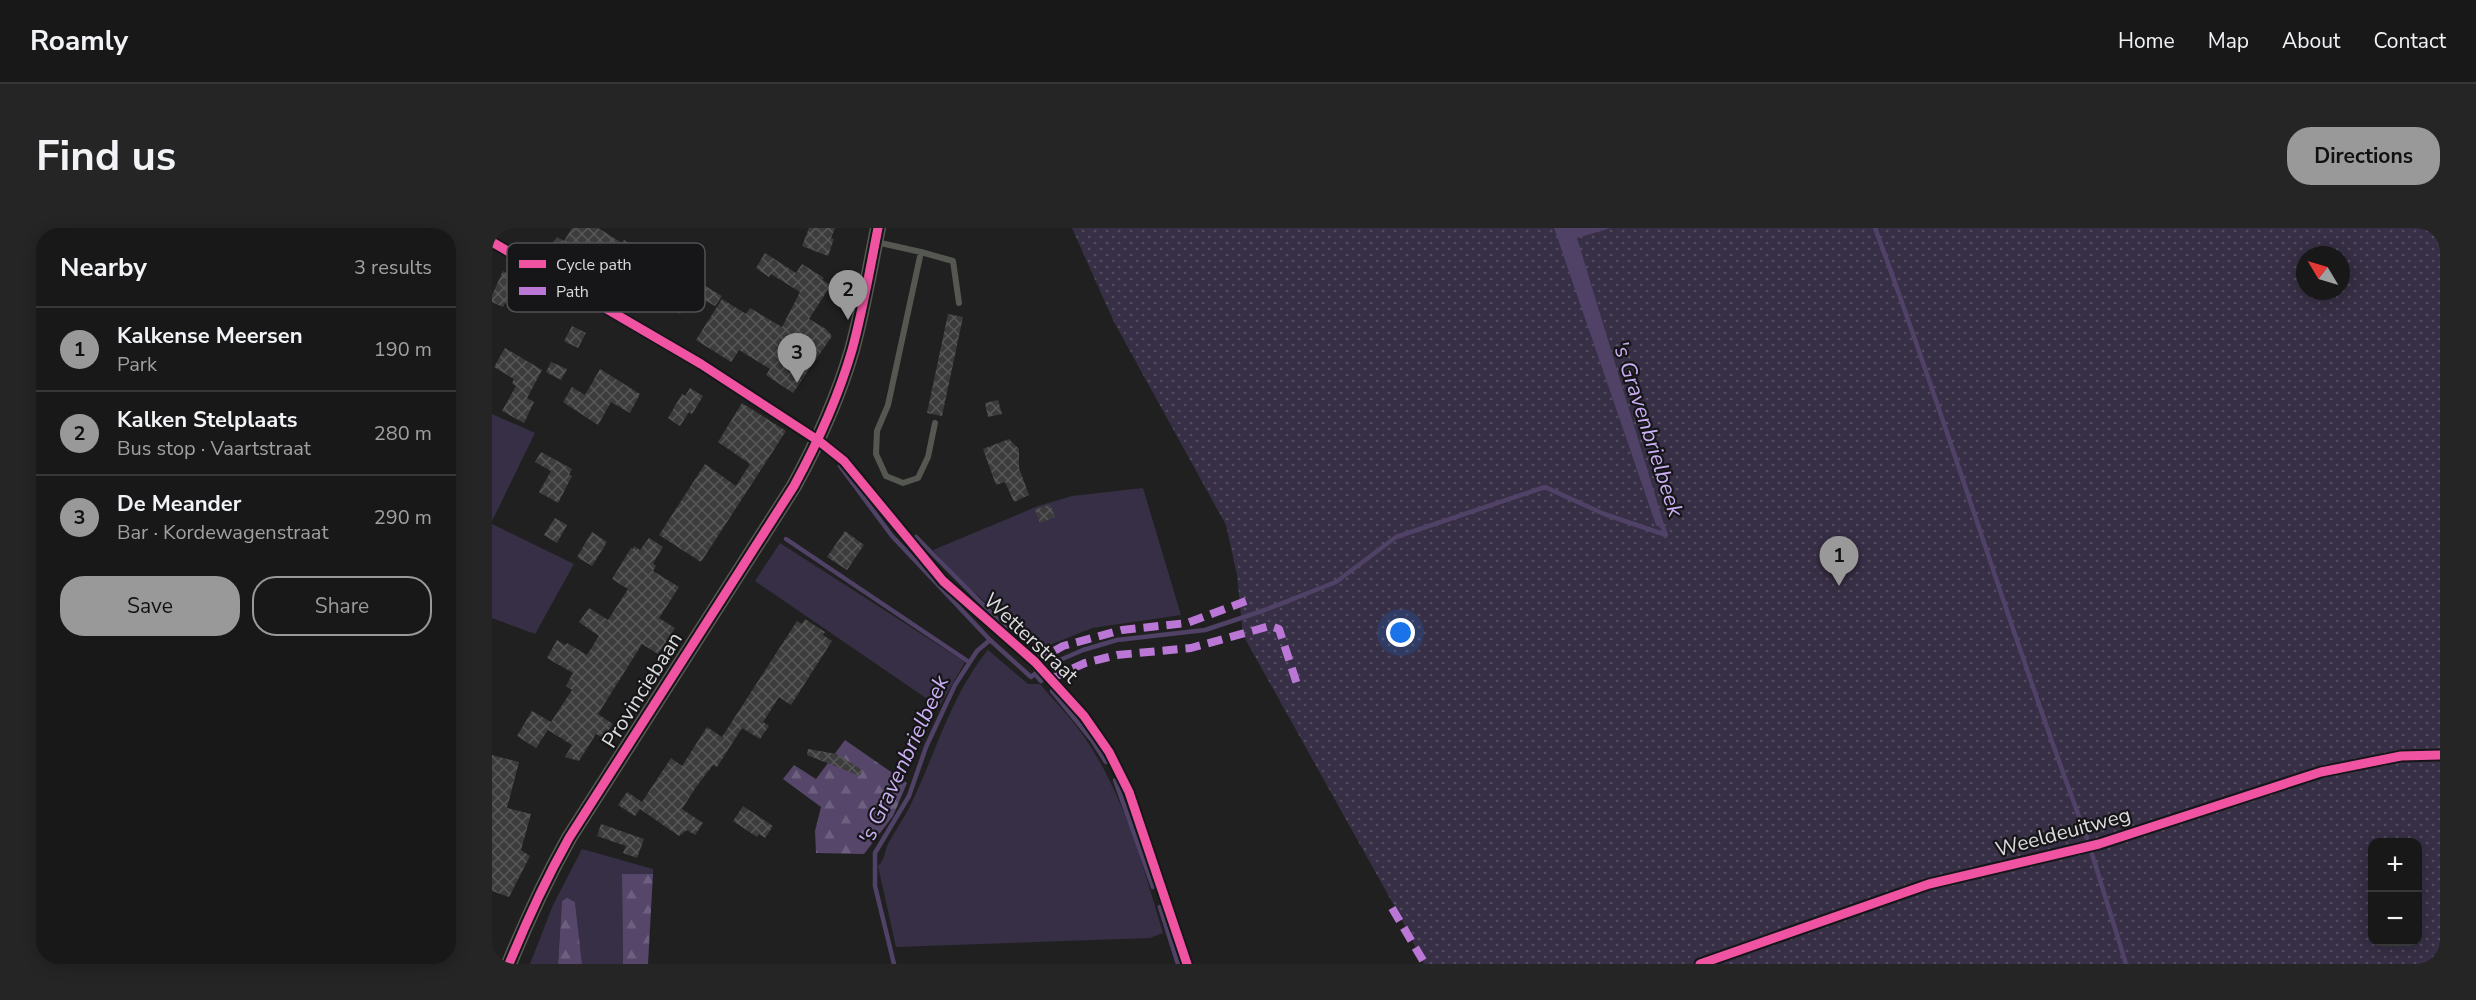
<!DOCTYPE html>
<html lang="en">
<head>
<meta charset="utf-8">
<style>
  body { margin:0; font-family:"Nunito Sans",sans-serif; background:#252525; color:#f1f3f6 }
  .controls { position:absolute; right:18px; bottom:18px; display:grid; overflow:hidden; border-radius:12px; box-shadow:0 3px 15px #0003 }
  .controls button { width:54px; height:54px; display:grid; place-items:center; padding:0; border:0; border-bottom:2px solid #363737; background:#181818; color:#f1f3f6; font:30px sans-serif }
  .compass { position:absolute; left:1804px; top:18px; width:54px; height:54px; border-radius:50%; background:#181818; box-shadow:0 3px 15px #0003; rotate:308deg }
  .you { position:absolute; left:909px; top:405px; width:21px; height:21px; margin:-15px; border:4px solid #fff; border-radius:50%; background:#1a73e8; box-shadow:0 0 0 9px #1a73e833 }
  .badge { display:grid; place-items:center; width:39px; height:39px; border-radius:50%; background:#9a999a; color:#111; font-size:20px; font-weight:700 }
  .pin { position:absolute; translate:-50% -50px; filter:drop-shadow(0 2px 3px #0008) }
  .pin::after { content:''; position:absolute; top:32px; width:21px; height:18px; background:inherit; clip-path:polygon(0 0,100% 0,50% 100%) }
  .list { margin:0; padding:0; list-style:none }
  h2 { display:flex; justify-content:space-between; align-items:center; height:78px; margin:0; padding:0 24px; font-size:26px }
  h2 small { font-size:20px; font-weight:400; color:#9fa0a2 }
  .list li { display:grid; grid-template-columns:39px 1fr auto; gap:18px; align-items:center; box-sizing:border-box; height:84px; padding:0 24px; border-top:2px solid #363737 }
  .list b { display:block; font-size:22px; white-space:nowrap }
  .list p { margin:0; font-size:20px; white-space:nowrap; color:#9fa0a2 }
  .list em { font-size:20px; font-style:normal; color:#9fa0a2 }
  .actions { display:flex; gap:12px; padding:18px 24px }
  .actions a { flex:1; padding:14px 0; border:2px solid #9a999a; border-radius:24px; text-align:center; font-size:21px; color:#9a999a }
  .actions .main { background:#9a999a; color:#111 }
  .map { position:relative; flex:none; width:1948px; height:736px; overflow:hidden; border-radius:24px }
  header { display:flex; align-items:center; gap:36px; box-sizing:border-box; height:84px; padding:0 30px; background:#181818; border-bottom:2px solid #363737 }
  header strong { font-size:28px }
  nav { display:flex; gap:33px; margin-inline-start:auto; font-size:21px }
  .intro { display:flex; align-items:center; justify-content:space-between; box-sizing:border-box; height:144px; padding:0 36px }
  h1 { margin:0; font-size:42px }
  .button { padding:15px 27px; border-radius:24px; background:#9a999a; color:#111; font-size:21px; font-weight:700 }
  main { display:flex; gap:36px; padding:0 36px }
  aside { flex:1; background:#181818; border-radius:24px; box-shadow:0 3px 15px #0003 }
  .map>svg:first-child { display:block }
</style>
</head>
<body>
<header>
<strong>Roamly</strong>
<nav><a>Home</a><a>Map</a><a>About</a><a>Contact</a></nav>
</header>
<div class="intro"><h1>Find us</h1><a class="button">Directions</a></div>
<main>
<aside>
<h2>Nearby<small>3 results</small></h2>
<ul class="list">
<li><span class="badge">1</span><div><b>Kalkense Meersen</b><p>Park</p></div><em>190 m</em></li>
<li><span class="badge">2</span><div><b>Kalken Stelplaats</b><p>Bus stop · Vaartstraat</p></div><em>280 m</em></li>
<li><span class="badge">3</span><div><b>De Meander</b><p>Bar · Kordewagenstraat</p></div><em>290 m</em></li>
</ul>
<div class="actions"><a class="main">Save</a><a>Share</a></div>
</aside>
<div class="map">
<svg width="1948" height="736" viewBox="0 0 1948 736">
  <defs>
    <pattern id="forest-firs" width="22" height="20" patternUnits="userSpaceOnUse" patternTransform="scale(1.5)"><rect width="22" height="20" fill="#55466a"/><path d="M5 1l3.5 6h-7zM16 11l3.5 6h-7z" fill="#6d607f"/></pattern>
    <pattern id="park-dots" width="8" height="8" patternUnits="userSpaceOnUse" patternTransform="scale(1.5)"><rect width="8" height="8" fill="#372f45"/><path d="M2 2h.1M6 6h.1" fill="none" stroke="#534d5f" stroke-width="1.8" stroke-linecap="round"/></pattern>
    <pattern id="building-cross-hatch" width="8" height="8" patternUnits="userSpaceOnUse" patternTransform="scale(1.5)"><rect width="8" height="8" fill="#3c3c3c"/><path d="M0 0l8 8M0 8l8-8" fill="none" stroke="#585858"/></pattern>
  </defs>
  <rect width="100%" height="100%" fill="#202020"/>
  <g fill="#372f45">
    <path d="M0 186 43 205 0 293Z"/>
    <path d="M651 260 689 387 600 400 548 421 470 354 441 322 546 278 580 268Z"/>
    <path d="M0 296 82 336 43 406 0 390Z"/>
    <path d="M288 315 473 434 447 479 263 353Z"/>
    <path d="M496 422 536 456H548C564 475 584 495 597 516 634 573 652 642 671 705L658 710 404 719 386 638C394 631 392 622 397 614 403 603 410 593 416 582 443 529 458 468 496 422Z"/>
    <path d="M90 621 161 641V646L130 647 131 736H90L83 674 70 673 66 736H38L61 677Z"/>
  </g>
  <g fill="url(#forest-firs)">
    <path d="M353 512 415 555 401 588 372 626 324 625 323 603 329 579 291 551 302 537 324 551Z"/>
    <path d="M130 646H161L156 736H131Z"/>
    <path d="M75 670 83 674 90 736H66L70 673Z"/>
  </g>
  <path fill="url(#park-dots)" fill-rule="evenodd" d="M580 0H1948V736H932L909 690 751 407 745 347 734 297 622 94ZM1813 27H1849V63H1813ZM1880 614H1926V714H1880Z"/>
  <path fill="#504166" d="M1062 0H1119L1085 10 1174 303 1164 297Z"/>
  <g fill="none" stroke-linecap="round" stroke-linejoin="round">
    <g stroke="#504166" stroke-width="4.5">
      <path d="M1383 0C1458 201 1519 408 1595 610"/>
      <path d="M348 238 400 308 498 412"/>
      <path d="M424 309 517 403"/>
      <path d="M294 311 477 434"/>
      <path d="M561 435 591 422 625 412 713 402 773 382 844 354 904 309 1053 259 1112 286 1174 307 1170 297"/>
      <path d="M543 446 549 453"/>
      <path d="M560 463 600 512 614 534"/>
      <path d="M623 552 661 659"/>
      <path d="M1600 626 1634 736"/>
      <path d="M668 679 686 736"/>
      <path d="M402 736 383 658V625L417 568 434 519 463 457 485 423 498 412 539 449 544 445"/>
    </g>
  </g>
  <g fill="url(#building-cross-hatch)">
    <path d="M80 0H106L130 15 132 12 192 52 195 47 230 68 223 78 200 65 188 86 157 67 155 70 106 39 99 49 56 22 65 9 72 13Z"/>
    <path d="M317 0H343L339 10 342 11 336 28 310 18Z"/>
    <path d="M273 25 304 45 310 36 332 50 330 52 339 57 317 91 334 101 340 108 301 165 274 147 278 141 247 122 239 134 204 112 230 71 254 86 258 80 290 99 308 64 279 46 277 49 264 40Z"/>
    <path d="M11 43 25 50 21 57 23 58 11 79 0 74V67Z"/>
    <path d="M456 86 471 89 450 188 435 185Z"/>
    <path d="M80 98 94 105 86 120 72 113Z"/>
    <path d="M13 120 50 142 35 170 42 174 32 195 10 183 24 158 20 155 22 151 2 139Z"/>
    <path d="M59 134 75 141 69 152 54 144Z"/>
    <path d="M108 141 148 166 138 185 119 174 106 197 71 174 80 159 93 167Z"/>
    <path d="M198 160 211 168 200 186 197 184 188 198 176 190 190 166 193 168Z"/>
    <path d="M506 172 510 186 496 189 493 175Z"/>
    <path d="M250 175 294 203 209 334 167 307 213 236 244 258 258 236 226 214Z"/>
    <path d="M517 211 527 221V240L537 267 522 274 513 254 504 257 491 221Z"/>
    <path d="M49 224 80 241 77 247 80 248 66 275 47 264 59 243 43 234Z"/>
    <path d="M558 276 563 289 548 295 543 282Z"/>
    <path d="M63 290 75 297 65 315 52 307Z"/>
    <path d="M353 303 372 317 355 342 335 329Z"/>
    <path d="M100 304 115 314 100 338 85 329Z"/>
    <path d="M157 310 171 319 161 335 164 338 161 343 187 359 167 390 183 400 166 426 150 416 106 486 121 496 111 510 104 506 87 533 73 529 80 517 56 502 44 520 25 508 40 483 59 494 80 462 74 458 81 445 55 430 65 412 73 417 75 415 95 427 107 408 87 394 97 380 116 392 136 361 120 351 139 320 141 321 142 318 148 322Z"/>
    <path d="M313 391 333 404 331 407 340 413 299 477 287 469 271 494 277 498 268 511 250 500 225 539 221 537 204 559 190 581 211 595 203 607 195 602 187 608 148 581 143 588 126 577 135 564 150 574 179 530 190 538 215 499 230 509 305 393 310 396Z"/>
    <path d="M316 521 345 526 370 542 368 548 315 527Z"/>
    <path d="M0 527 27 534 15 580 39 586 29 622 38 628 17 669 0 663Z"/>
    <path d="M251 578 281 598 273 610 267 606 265 609 241 593Z"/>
    <path d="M109 596 152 611 145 630 131 625 134 618 105 608Z"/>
  </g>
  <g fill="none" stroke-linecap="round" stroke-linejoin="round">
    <g stroke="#555751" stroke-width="6">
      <path d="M384 14 429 24 396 177 385 203 384 226 394 248 411 255 426 250 436 229 443 195"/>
      <path d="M429 24 461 33 467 75"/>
    </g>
    <g stroke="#555751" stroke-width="12">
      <path d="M0 14 209 136 327 213 352 233 451 353 543 434 592 488 617 524 637 564 695 736"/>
      <path d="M1208 736 1437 656 1607 616 1829 544 1909 528 1948 527"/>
    </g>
    <path stroke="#575953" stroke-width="16" d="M17 736C35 692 54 651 77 610L302 258C326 214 346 170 360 122 371 82 378 40 386 0"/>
    <g stroke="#ba77d6" stroke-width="8" stroke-dasharray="15 8" stroke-linecap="butt">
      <path d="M543 434 571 418 630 402 695 395 754 373"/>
      <path d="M560 450 593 435 625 427 699 420 778 398 787 401 805 456"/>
      <path d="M900 680 933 736"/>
    </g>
    <g stroke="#161518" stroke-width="13">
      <g id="cycleway">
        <path d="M0 14 209 136 327 213 352 233 451 353 543 434 592 488 617 524 637 564 695 736"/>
        <path d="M17 736C35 692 54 651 77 610L302 258C326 214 346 170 360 122 371 82 378 40 386 0"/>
        <path d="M1208 736 1437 656 1607 616 1829 544 1909 528 1948 527"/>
      </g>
    </g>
    <use href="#cycleway" stroke="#f153a3" stroke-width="9"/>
  </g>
  <g text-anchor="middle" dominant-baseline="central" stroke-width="4.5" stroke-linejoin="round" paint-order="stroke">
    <g font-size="21" fill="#dbdadc" stroke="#161518">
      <text transform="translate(539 410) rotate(43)">Wetterstraat</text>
      <text transform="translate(150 462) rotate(-58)">Provinciebaan</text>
      <text transform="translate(1571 604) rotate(-15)">Weeldeuitweg</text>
    </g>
    <g font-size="22" font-style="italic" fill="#cbaff4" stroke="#161518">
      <text transform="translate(1156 201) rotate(72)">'s Gravenbrielbeek</text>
      <text transform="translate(412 532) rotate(-65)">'s Gravenbrielbeek</text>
    </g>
  </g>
  <rect x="15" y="15" width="198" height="69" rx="9" fill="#161518" stroke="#515053" stroke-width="1.5"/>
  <rect x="27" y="32" width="27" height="8" fill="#f153a3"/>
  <rect x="27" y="59" width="27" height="8" fill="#ba77d6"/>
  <g font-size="16" fill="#dbdadc">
    <text x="64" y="42">Cycle path</text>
    <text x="64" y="69">Path</text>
  </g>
</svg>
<div class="controls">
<button>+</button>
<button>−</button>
</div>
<svg class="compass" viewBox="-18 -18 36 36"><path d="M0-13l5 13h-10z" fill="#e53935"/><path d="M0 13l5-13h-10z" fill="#9fa0a2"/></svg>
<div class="you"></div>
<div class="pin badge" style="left:1347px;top:358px">1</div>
<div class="pin badge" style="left:356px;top:92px">2</div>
<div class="pin badge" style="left:305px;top:155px">3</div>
</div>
</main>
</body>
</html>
